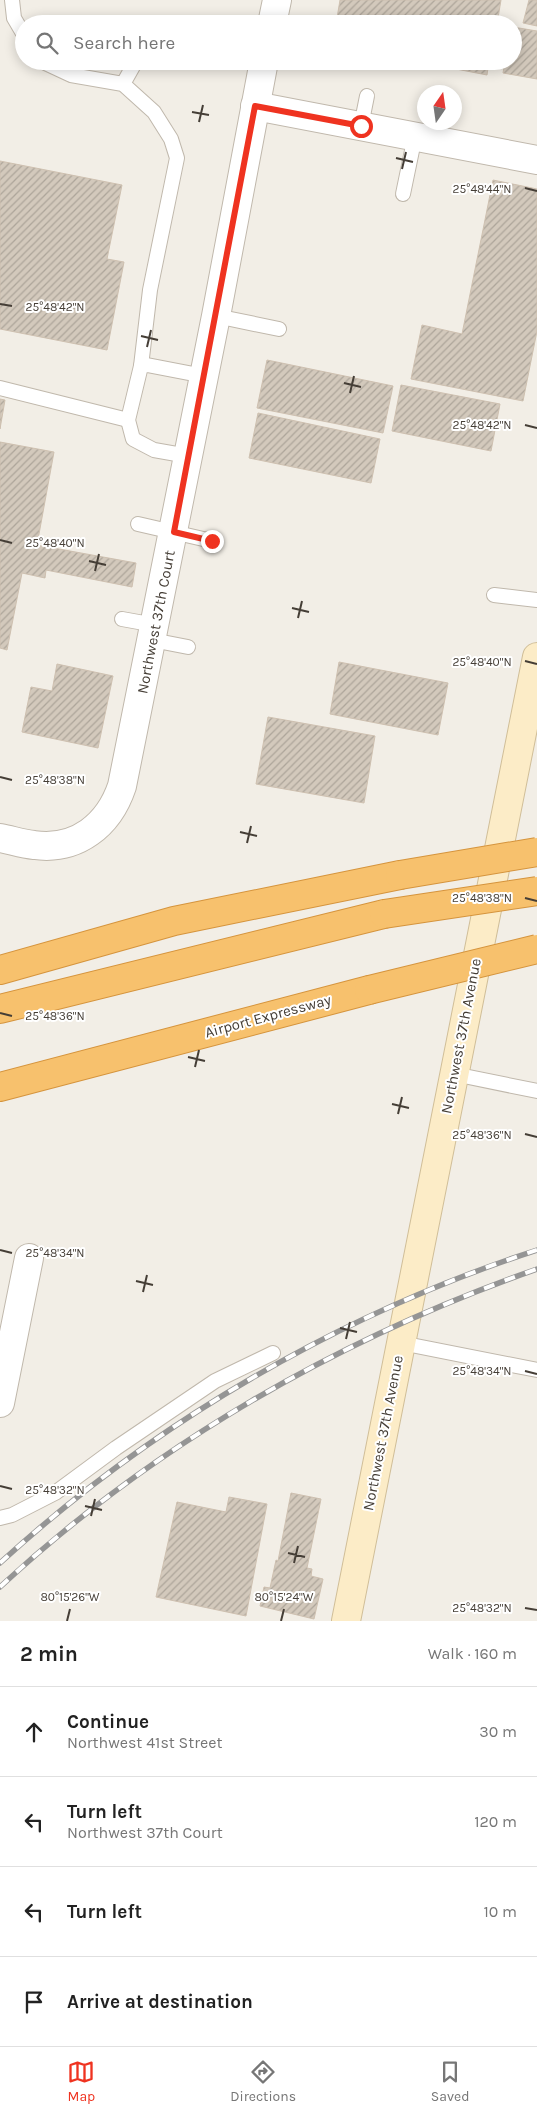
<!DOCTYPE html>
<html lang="en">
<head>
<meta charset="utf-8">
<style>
  body { margin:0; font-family:Karla,sans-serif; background:#f2f2f2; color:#222 }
  .compass { position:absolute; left:417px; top:85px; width:45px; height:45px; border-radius:50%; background:#fff; box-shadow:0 2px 12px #0003; rotate:13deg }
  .stop { position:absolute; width:15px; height:15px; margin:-11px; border:4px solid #ef3320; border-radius:50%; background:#fff }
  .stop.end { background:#ef3320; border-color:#fff; box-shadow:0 1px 5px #0008 }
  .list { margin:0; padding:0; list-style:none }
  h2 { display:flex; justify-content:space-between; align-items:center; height:65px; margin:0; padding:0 20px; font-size:21px }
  h2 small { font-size:16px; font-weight:400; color:#767676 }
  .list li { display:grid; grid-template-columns:32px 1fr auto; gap:15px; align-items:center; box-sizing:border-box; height:90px; padding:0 20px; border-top:1px solid #e0e0e0 }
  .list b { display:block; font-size:19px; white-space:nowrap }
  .list p { margin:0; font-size:16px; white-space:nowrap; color:#767676 }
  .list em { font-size:16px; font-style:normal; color:#767676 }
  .icon { flex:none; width:28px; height:28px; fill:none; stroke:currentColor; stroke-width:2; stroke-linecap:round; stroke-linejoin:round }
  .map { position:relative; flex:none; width:537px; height:1621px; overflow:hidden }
  .search { position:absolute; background:#fff; box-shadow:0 2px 12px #0003; left:15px; right:15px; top:15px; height:55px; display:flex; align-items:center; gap:12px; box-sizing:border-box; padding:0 18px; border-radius:28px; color:#767676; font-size:19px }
  .sheet { height:425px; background:#fff }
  nav { display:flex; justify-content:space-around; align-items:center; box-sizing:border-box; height:70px; border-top:1px solid #e0e0e0; background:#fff; font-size:14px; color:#767676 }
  nav a { display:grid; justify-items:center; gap:2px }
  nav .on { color:#ef3320 }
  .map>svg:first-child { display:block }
</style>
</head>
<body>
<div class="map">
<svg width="537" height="1621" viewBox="0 0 537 1621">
  <defs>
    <pattern id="building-hatch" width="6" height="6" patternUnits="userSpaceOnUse" patternTransform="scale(1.25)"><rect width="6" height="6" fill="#d3c9bc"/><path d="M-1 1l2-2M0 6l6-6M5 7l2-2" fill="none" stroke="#ada59a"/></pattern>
  </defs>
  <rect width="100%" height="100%" fill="#f2eee6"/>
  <g fill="url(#building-hatch)" stroke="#cec0b0">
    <path d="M340 0H501L497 24H336Z"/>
    <path d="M529 0H537V26L523 23Z"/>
    <path d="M513 27 537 31V79L503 73 505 61H513Z"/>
    <path d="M415 61H489L487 75Z"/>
    <path d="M0 161 122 185 107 259 124 262 107 350 0 329Z"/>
    <path d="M493 180 537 189V331L523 401 411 379 422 325 462 334Z"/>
    <path d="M267 360 393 386 383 433 257 408Z"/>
    <path d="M401 385 500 404 491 451 392 431Z"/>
    <path d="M0 399 5 400 0 429Z"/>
    <path d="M258 413 380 439 371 483 249 458Z"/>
    <path d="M0 442 54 452 37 545 136 563 132 587 46 570 45 578 22 573 7 650 0 648Z"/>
    <path d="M339 662 448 683 438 735 330 714Z"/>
    <path d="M57 664 113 676 98 748 22 732 31 687 52 691Z"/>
    <path d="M268 717 375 736 364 803 256 784Z"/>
    <path d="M291 1493 321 1499 307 1568 312 1569 311 1576 323 1579 314 1619 260 1606 264 1587 270 1588 276 1560 278 1561Z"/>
    <path d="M229 1497 267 1504 246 1616 156 1597 177 1502 226 1512Z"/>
  </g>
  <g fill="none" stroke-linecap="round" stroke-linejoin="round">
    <g stroke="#c0b8ac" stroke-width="16">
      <g id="lane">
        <path d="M12 0 14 18 24 35"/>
        <path d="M41 61 71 75 123 84 154 112 171 139 177 158 150 290 141 366"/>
        <path d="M123 84 136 61"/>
        <path d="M361 126 367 96"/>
        <path d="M403 194 415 136"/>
        <path d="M216 316 279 329"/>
        <path d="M0 388 128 420"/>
        <path d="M188 456 154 450 133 439 128 420 141 366 147 365 204 376"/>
        <path d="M138 524 212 541"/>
        <path d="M494 595 537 600"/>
        <path d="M122 619 155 625"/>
        <path d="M152 640 188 647"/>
        <path d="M454 1074 537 1091"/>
        <path d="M401 1343 537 1370"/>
        <path d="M0 1518 12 1515 55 1493 116 1448 215 1381 273 1353"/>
      </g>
    </g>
    <g stroke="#c0b8ac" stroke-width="30">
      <g id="street">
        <path d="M272 24 277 0"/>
        <path d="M255 106 537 160"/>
        <path d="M0 838C11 840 23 844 34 845 77 851 109 825 122 786L216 316 264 61"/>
        <path d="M0 1403 29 1258"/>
      </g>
    </g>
    <g stroke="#d0be98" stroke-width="30">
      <path id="secondary" d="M346 1621 537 657"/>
    </g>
    <g stroke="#d5943d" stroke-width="30">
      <g id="highway">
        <path d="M0 970 174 921 400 875"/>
        <path d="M0 1009 384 914"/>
        <path d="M0 1087 369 990"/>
      </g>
    </g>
    <use href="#lane" stroke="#fff" stroke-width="14"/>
    <use href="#street" stroke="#fff" stroke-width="28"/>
    <use href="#secondary" stroke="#fcecc7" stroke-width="28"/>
    <use href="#highway" stroke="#f7c16d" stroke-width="28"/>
    <g stroke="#959595" stroke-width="5.5">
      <g id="rail">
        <path d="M0 1563C153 1423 340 1314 537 1250"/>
        <path d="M0 1587C153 1445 340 1338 537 1269"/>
      </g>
    </g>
    <use href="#rail" stroke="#fff" stroke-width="4" stroke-dasharray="11" stroke-linecap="butt"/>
    <g stroke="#d5943d" stroke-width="30" stroke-linecap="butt">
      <g id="highway-bridge">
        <path d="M400 875 537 852"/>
        <path d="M384 914 537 891"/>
        <path d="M369 990 537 949"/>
      </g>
    </g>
    <use href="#highway-bridge" stroke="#f7c16d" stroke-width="28"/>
  </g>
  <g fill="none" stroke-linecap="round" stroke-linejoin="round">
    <path stroke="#ef3320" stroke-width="6" d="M212 541 174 532 255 106 361 126"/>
  </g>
  <path fill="none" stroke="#453e36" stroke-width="2" d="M192 112 209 115M199 122 203 105M396 158 413 162M402 169 406 152M525 188 537 191M0 304 12 306M141 336 158 340M147 347 151 330M344 383 361 387M350 393 354 376M525 425 537 428M0 540 12 543M89 561 106 565M95 571 99 554M292 608 309 612M298 618 302 601M525 661 537 664M0 777 12 780M240 832 257 836M247 843 251 826M525 898 537 901M0 1013 12 1016M188 1057 205 1061M195 1067 199 1050M392 1104 409 1108M398 1114 402 1097M525 1134 537 1137M0 1250 12 1253M136 1281 153 1285M143 1292 147 1275M340 1328 357 1332M346 1339 350 1322M525 1371 537 1374M0 1486 12 1489M85 1506 102 1510M91 1516 95 1499M288 1553 305 1557M294 1563 298 1546M525 1608 537 1610M67 1621 70 1609M281 1621 284 1609"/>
  <g text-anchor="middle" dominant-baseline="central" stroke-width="4" stroke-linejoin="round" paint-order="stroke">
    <g font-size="15" fill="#453e36" stroke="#fff">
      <text transform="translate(156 622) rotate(-79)">Northwest 37th Court</text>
      <text transform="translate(268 1016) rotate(-15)">Airport Expressway</text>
      <text transform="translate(461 1036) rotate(-79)">Northwest 37th Avenue</text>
      <text transform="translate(383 1433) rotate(-79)">Northwest 37th Avenue</text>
    </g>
  </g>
  <g font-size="12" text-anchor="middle" fill="#453e36" stroke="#fff" stroke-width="4" stroke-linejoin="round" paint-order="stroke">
    <text x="482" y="193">25°48'44"N</text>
    <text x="55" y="311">25°48'42"N</text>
    <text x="482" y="429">25°48'42"N</text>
    <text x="55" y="547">25°48'40"N</text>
    <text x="482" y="666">25°48'40"N</text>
    <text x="55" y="784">25°48'38"N</text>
    <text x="482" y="902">25°48'38"N</text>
    <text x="55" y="1020">25°48'36"N</text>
    <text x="482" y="1139">25°48'36"N</text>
    <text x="55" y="1257">25°48'34"N</text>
    <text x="482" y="1375">25°48'34"N</text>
    <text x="55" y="1494">25°48'32"N</text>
    <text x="70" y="1601">80°15'26"W</text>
    <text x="284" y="1601">80°15'24"W</text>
    <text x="482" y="1612">25°48'32"N</text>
  </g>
</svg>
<svg class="compass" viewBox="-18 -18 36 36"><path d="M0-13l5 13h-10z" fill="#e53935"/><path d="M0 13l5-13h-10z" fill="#767676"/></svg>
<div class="stop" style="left:361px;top:126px"></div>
<div class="stop end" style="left:212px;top:541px"></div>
<div class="search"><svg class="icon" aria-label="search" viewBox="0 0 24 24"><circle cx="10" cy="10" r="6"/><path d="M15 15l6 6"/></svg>Search here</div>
</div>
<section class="sheet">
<h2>2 min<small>Walk · 160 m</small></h2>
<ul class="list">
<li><svg class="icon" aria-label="ahead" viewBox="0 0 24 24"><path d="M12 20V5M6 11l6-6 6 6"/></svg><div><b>Continue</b><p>Northwest 41st Street</p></div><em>30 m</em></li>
<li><svg class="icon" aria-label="left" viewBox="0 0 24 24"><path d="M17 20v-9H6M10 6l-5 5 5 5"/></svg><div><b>Turn left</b><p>Northwest 37th Court</p></div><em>120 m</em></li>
<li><svg class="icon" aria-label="left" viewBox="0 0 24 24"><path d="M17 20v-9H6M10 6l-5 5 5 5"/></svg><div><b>Turn left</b></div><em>10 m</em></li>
<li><svg class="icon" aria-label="arrive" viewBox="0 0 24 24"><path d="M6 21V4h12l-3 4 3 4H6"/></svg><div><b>Arrive at destination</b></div></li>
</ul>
</section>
<nav>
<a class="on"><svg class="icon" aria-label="map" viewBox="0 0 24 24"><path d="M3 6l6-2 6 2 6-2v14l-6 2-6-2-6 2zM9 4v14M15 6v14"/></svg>Map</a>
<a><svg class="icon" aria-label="directions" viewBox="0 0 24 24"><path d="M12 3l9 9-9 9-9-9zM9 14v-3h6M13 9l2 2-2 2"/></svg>Directions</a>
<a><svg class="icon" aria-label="saved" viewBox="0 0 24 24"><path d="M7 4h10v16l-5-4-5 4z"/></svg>Saved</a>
</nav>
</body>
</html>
